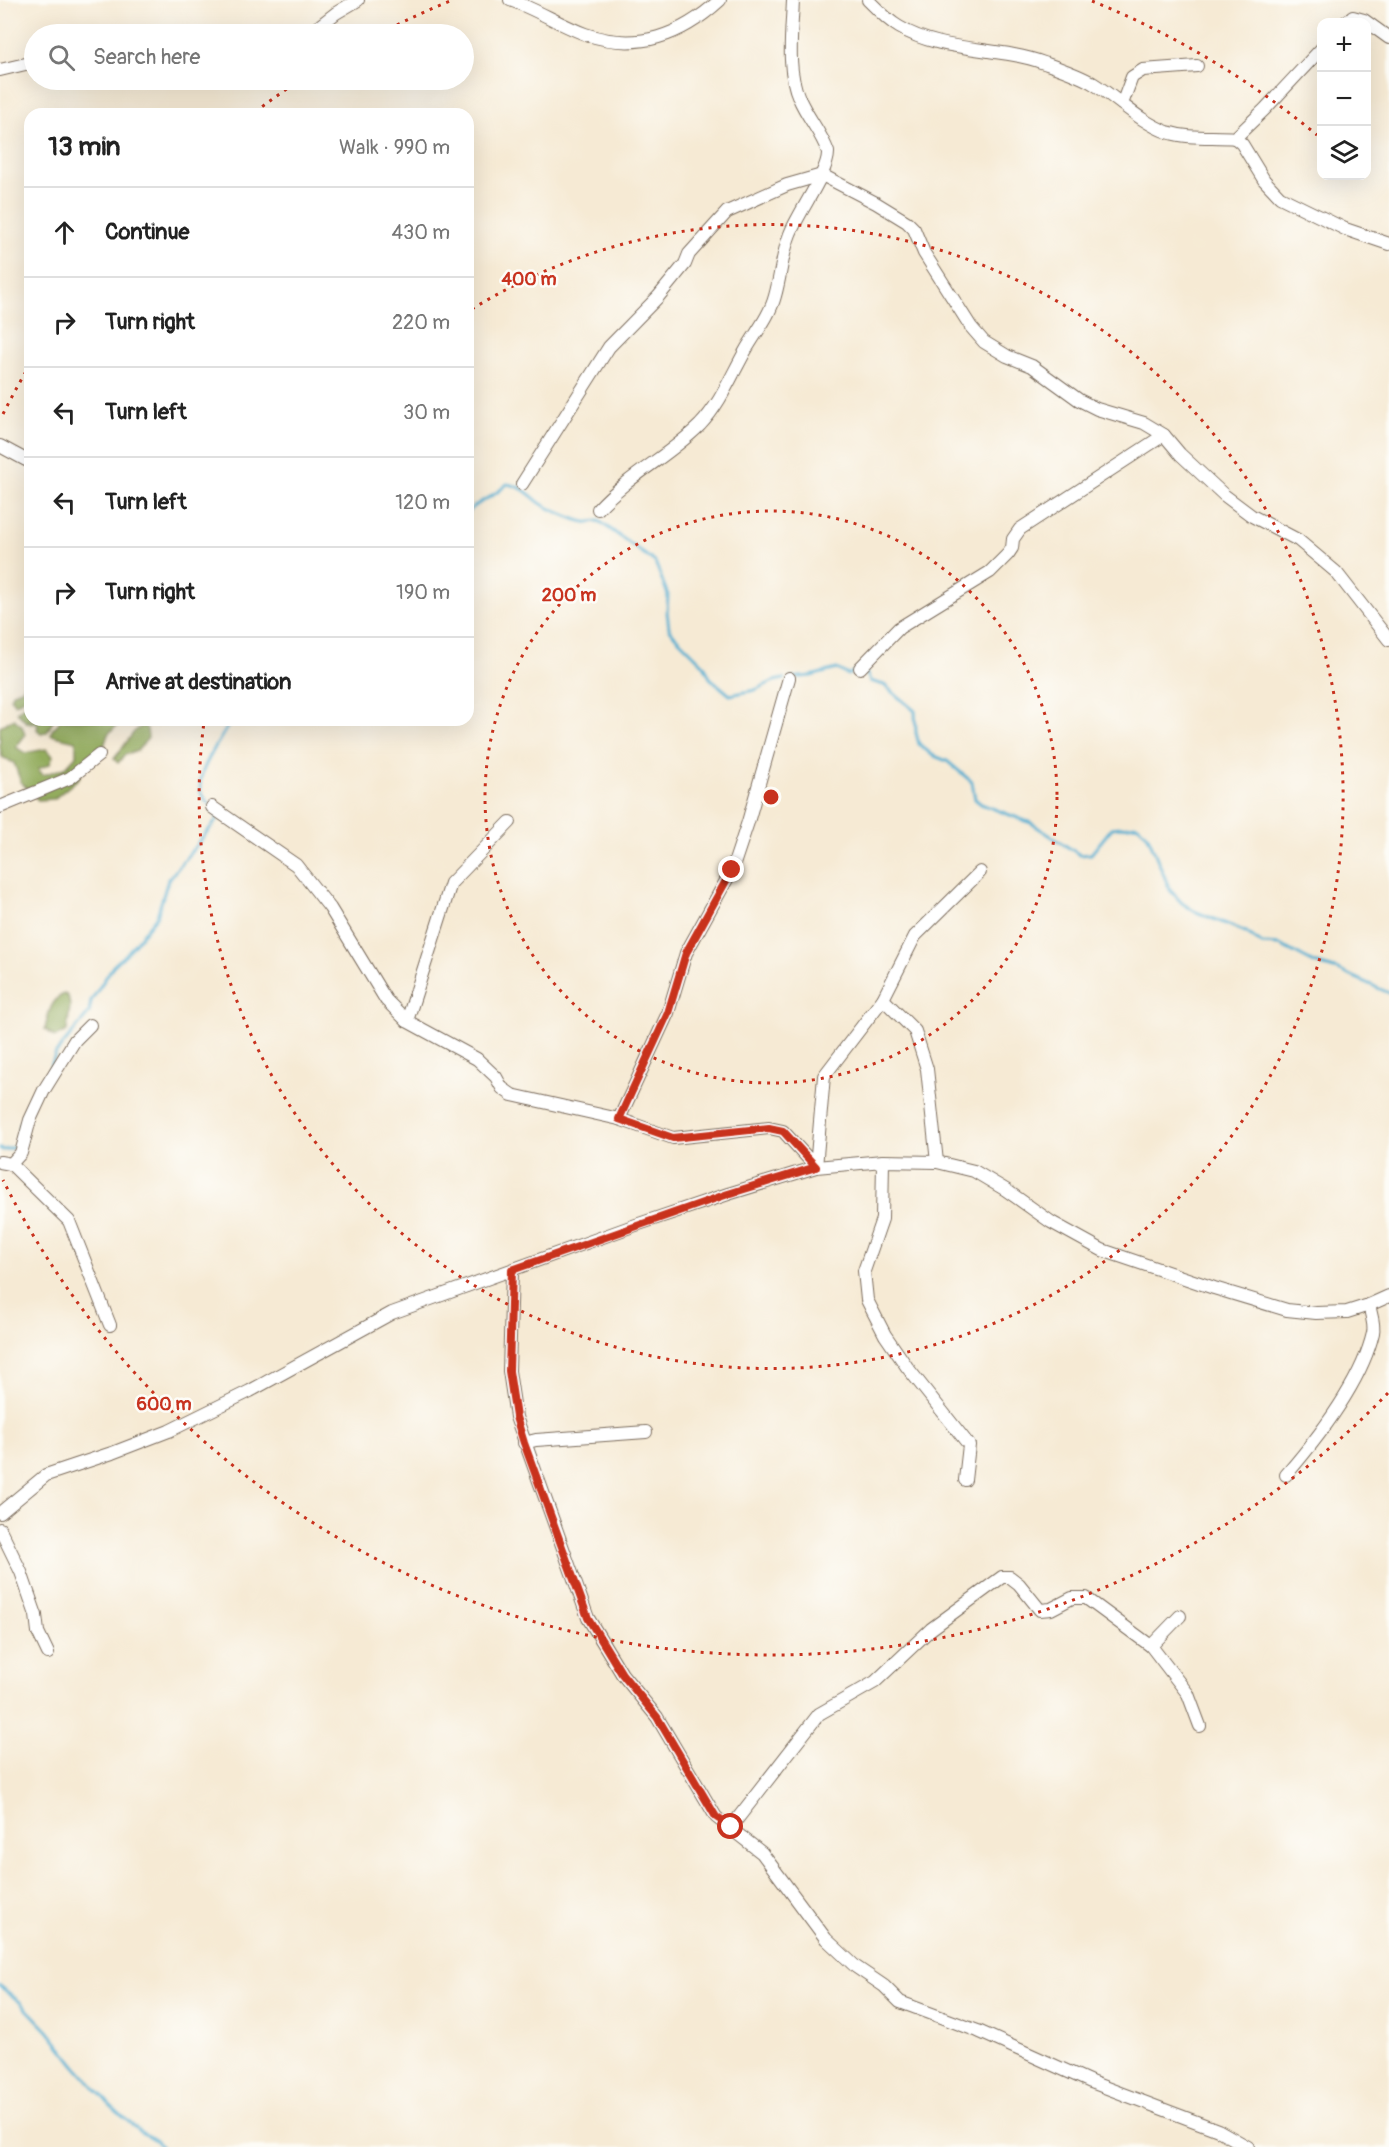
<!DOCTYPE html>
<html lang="en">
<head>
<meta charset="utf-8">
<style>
  body { margin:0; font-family:Pangolin,sans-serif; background:#f2f2f2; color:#222 }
  .controls { position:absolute; right:18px; top:18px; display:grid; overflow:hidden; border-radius:12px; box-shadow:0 6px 24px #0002 }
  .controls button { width:54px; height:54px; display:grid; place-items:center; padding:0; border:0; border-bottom:2px solid #e0e0e0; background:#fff; color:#222; font:30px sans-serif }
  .stop { position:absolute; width:18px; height:18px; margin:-14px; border:4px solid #c8321e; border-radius:50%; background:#fff }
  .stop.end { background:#c8321e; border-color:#fff; box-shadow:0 2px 6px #0008 }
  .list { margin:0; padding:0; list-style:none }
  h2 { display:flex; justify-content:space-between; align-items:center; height:78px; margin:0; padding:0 24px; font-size:26px }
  h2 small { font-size:20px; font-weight:400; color:#767676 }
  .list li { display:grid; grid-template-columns:39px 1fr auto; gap:18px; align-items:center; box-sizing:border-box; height:90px; padding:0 24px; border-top:2px solid #e0e0e0 }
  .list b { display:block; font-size:22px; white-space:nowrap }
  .list em { font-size:20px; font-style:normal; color:#767676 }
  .icon { flex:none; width:33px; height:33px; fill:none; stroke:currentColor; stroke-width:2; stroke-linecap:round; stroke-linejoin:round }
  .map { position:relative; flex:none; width:1389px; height:2147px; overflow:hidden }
  .search { position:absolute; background:#fff; box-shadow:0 6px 24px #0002; left:24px; top:24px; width:450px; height:66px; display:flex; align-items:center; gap:15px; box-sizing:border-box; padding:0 21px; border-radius:33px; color:#767676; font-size:22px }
  .panel { position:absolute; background:#fff; box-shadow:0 6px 24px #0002; left:24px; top:108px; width:450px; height:618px; border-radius:18px }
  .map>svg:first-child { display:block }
</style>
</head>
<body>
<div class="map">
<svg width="1389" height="2147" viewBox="0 0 1389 2147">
  <rect width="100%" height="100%" fill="#fdfcf7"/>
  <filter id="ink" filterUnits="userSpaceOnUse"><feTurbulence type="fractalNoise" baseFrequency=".0167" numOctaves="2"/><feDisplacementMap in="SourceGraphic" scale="12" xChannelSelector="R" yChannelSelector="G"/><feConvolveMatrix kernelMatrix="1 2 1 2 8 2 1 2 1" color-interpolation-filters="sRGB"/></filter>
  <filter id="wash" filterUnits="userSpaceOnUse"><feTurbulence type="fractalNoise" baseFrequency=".008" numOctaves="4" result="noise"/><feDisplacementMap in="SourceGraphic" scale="24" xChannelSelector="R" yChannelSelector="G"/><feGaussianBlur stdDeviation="1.35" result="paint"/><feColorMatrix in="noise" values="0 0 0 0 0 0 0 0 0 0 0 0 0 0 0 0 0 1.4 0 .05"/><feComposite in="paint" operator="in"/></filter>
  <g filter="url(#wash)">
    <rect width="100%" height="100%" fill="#f6ead4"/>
    <g fill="#93ac5d" stroke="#676b3e" stroke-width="1.5">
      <path d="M30 668V695L15 704 10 698 15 691 22 689 29 678Z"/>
      <path d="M30 700V720H54L47 732 41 734 37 729 38 723H27L17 712Z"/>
      <path d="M14 719 22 726 25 735 16 747 25 753 46 749 53 756 50 764 38 769 43 775 65 768 76 756V741L51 735 52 730 61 720H123L108 734 104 746 90 756 79 778 54 799 38 800 21 782 14 763 2 757 0 747V726Z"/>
      <path d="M143 725 147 729 148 738 137 751 126 754 118 763 114 759 134 732Z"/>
      <path d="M64 994 68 996 70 1006 67 1031 55 1037 45 1029C48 1016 50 1000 64 994Z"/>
    </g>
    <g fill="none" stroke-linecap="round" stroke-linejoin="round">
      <g stroke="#53add0" stroke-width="3">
        <path d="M468 512C479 500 495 497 507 484 522 486 529 494 540 503 549 509 574 520 585 522 589 523 595 521 599 521L655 562 668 595 667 612 669 628 674 635 704 665 710 678 730 695 755 690 774 681 784 679"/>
        <path d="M864 668 870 681 884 685 915 711 916 733 919 744 932 755 947 761 972 782 975 799 981 804 1031 823 1080 855 1091 854 1112 828 1137 825 1147 834 1170 890 1182 903 1194 911 1246 932 1262 944 1280 945 1314 963 1338 970 1389 993"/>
        <path d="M791 678 811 676 837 669 848 675 858 669"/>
        <path d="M209 804C183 784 221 742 231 720"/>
        <path d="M46 1078 56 1053 89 1013 91 1001 113 966 128 952 157 916 168 880 217 820 216 814"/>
        <path d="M20 1140 19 1126 25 1112 30 1110"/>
        <path d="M0 1149 4 1150 18 1146"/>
        <path d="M0 1986 20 2002 48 2031 74 2064 110 2105 140 2132 151 2137 162 2147"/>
      </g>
    </g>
  </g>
  <g filter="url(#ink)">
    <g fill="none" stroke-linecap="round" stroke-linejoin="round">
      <g stroke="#7c6d5e" stroke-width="14">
        <g id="minor">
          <path d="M510 0C536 9 560 25 585 34 638 52 681 36 720 0"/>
          <path d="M868 0C877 9 887 20 899 27 942 53 997 46 1044 63 1061 69 1079 75 1094 84 1118 99 1140 122 1167 132 1189 139 1212 136 1235 138L1265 109 1322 48"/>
          <path d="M1346 22 1353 17 1364 20 1389 38"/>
          <path d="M309 34 336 13 358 0"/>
          <path d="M0 70 34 62"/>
          <path d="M1122 104 1132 77 1143 70 1197 66"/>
          <path d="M1235 138 1242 144 1264 180 1280 197 1345 229 1389 244"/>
          <path d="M0 446 26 460"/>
          <path d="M522 484 609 347 658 297 685 264 689 254 727 212 787 185 822 175 876 203 907 222 914 229 924 253 971 327 984 342 1007 356 1032 366 1079 400 1097 409 1144 423 1164 435 1180 454 1224 495 1252 516 1298 540 1336 572 1389 640"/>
          <path d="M598 509C629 475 669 456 700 425 721 403 732 374 747 348 757 331 770 315 775 296 781 275 782 254 790 234 798 213 829 171 828 152 821 132 807 117 799 98 786 69 792 31 793 0"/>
          <path d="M860 668 899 628 990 572 1008 554 1012 548 1013 539 1020 529 1164 435"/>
          <path d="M0 807 70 778 99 755"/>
          <path d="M212 807 296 865 330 908 386 1000 407 1021 477 1059 496 1077 502 1088 512 1095 619 1119 673 1138 769 1128 783 1131 816 1167 824 1076 883 999 915 936 980 872"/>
          <path d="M883 999 915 1031 927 1069 937 1162"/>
          <path d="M407 1021 451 883 510 822"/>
          <path d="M619 1119 668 1013 686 953 732 870 748 822 789 678"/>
          <path d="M883 1161 882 1219 864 1271 867 1300 885 1335 907 1367 969 1445 965 1480"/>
          <path d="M0 1162 11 1164 21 1153 30 1120 44 1090 75 1040 90 1025"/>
          <path d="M11 1164 69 1221 110 1325"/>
          <path d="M512 1271 509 1371 516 1417 588 1618 622 1674 657 1717 716 1817 762 1853 826 1939 856 1967 884 1986 900 2002 978 2031 1091 2082 1218 2130 1248 2147"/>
          <path d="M524 1443 536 1440 646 1432"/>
          <path d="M1286 1475C1318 1438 1362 1381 1373 1333 1375 1325 1371 1314 1369 1305"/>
          <path d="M0 1513 46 1475 112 1453 169 1431 250 1391 392 1313 633 1226 728 1194 816 1167 883 1161 937 1162 974 1171 1006 1190 1051 1222 1102 1250 1214 1288 1287 1310 1316 1313 1347 1312 1369 1305 1389 1296"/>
          <path d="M0 1529 21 1572 36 1615 38 1632 48 1653"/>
          <path d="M1151 1646 1180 1616"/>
          <path d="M731 1827 819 1714 875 1682 931 1629 1002 1577H1010L1019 1584 1040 1610 1051 1609 1072 1598H1086L1151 1646 1188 1694 1200 1726"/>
        </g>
      </g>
      <use href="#minor" stroke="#fff" stroke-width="12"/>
    </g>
  </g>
  <g fill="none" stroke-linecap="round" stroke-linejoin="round" filter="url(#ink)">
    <path stroke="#c8321e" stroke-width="8" d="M731 1827 716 1817 657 1717 622 1674 588 1618 524 1443 516 1417 509 1371 512 1270 728 1194 816 1167 783 1131 769 1128 673 1138 619 1119 668 1013 686 953 732 870"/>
  </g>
  <g fill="none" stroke="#c8321e" stroke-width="3" stroke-dasharray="3 6">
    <circle cx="771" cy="797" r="286"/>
    <path d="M472 309A572 572 0 1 1 204 722"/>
    <path d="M1388 1393A858 858 0 0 1 3 1180M3 414A858 858 0 0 1 28 368M255 112A858 858 0 0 1 297 82M381 33A858 858 0 0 1 450 1M1092 1A858 858 0 0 1 1317 135"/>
  </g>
  <circle cx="771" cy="797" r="9" fill="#c8321e" stroke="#fdfcf7" stroke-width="3"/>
  <g font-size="18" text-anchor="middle" font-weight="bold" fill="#c8321e" stroke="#fdfcf7" stroke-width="5" stroke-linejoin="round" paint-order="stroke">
    <text x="529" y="285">400 m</text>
    <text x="569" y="601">200 m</text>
    <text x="164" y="1410">600 m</text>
  </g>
</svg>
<div class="controls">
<button>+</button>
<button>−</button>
<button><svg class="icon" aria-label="layers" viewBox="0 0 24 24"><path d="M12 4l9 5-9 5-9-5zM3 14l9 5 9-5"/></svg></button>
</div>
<div class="stop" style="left:731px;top:1827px"></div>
<div class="stop end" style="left:732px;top:870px"></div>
<div class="search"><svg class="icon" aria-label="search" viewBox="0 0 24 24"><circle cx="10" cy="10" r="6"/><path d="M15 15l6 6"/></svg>Search here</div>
<section class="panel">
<h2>13 min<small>Walk · 990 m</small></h2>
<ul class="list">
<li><svg class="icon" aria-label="ahead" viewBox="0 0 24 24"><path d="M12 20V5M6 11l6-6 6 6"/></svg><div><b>Continue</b></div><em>430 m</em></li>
<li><svg class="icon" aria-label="right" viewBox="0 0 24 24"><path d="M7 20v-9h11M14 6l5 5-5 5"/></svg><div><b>Turn right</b></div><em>220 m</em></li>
<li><svg class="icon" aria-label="left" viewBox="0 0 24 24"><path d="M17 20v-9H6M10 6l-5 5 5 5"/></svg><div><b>Turn left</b></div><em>30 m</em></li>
<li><svg class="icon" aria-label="left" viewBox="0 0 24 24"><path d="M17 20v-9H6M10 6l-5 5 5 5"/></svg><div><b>Turn left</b></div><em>120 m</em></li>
<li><svg class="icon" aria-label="right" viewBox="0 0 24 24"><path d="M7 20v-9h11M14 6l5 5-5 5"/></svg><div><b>Turn right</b></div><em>190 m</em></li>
<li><svg class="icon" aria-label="arrive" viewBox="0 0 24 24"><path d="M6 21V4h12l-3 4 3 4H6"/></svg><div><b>Arrive at destination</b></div></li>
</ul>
</section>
</div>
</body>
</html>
